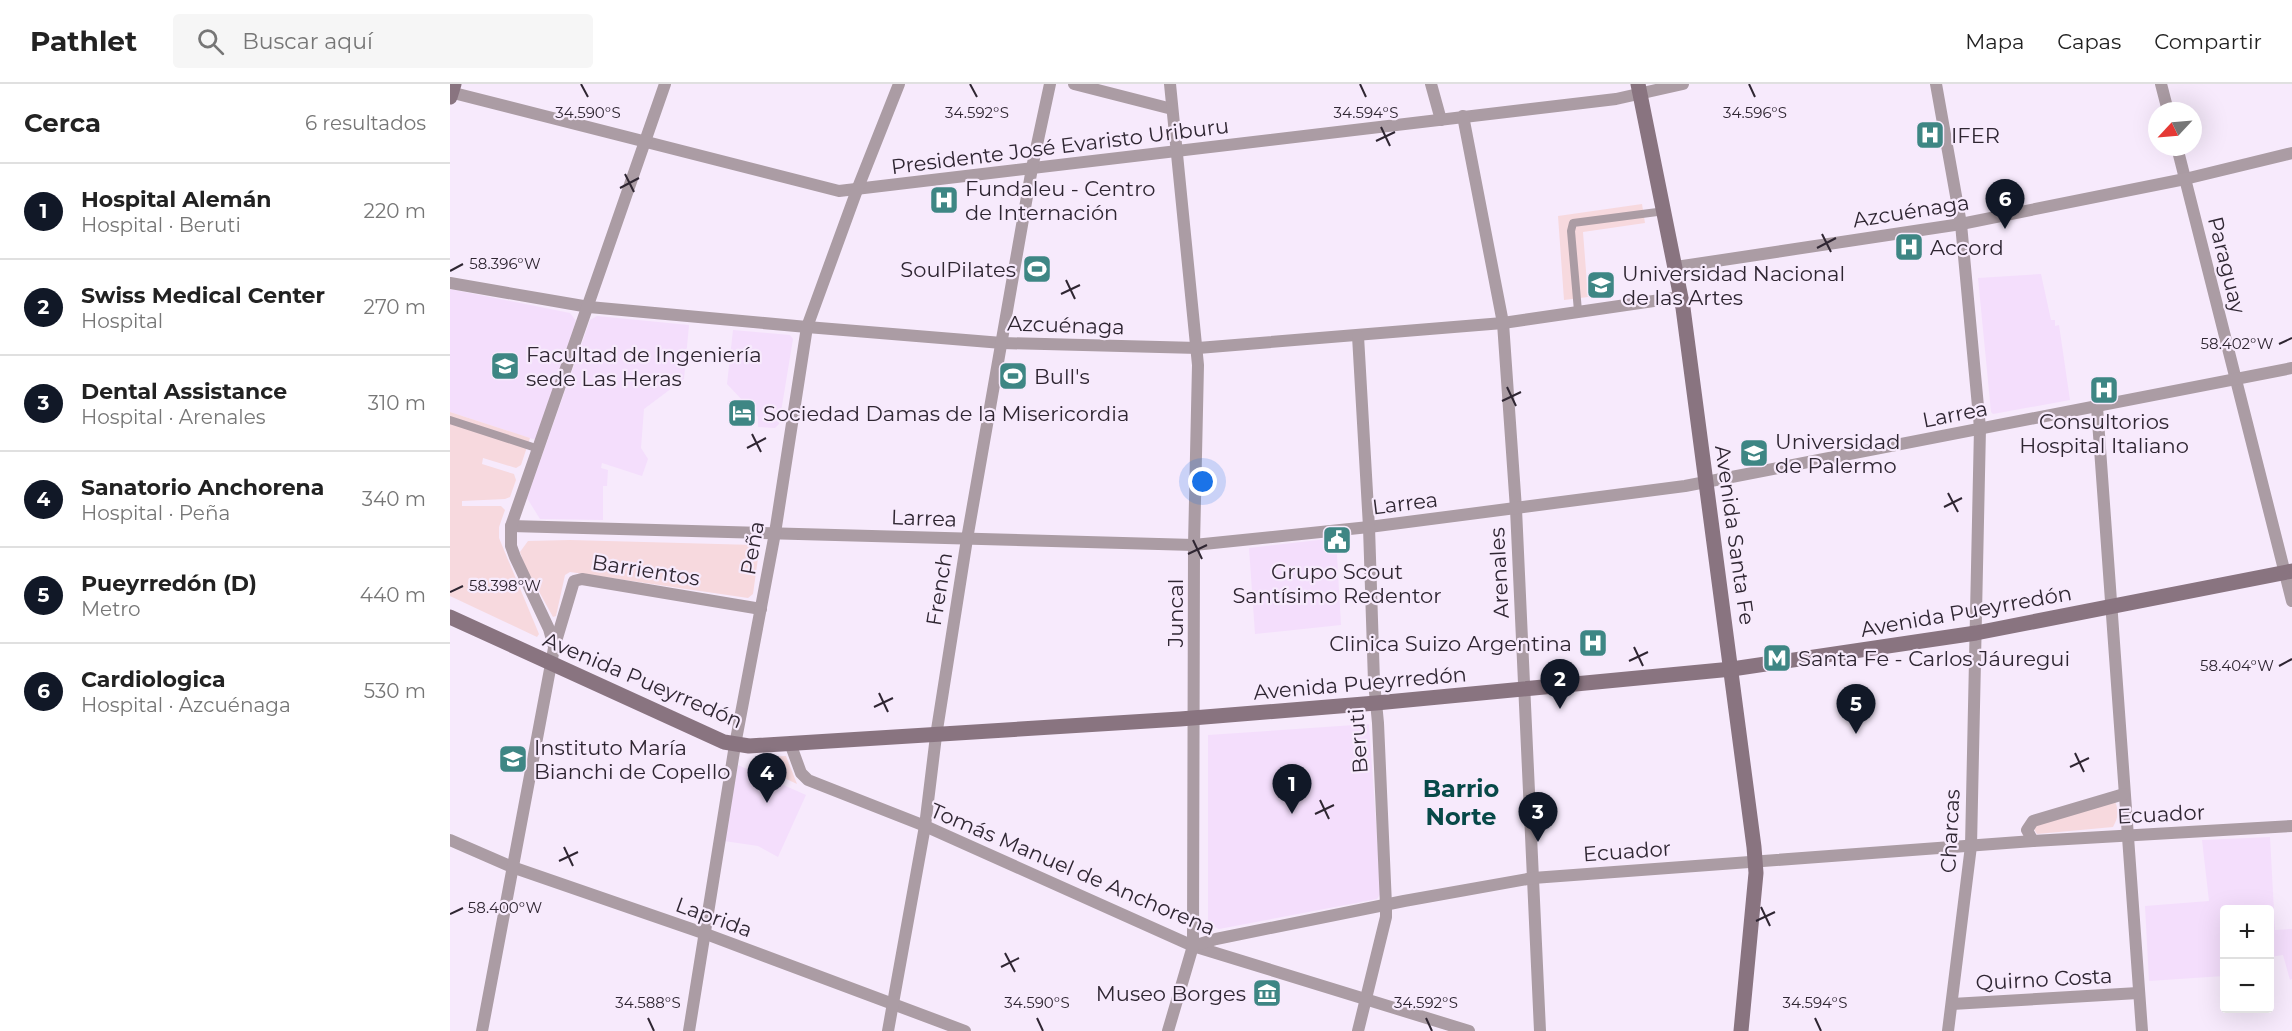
<!DOCTYPE html>
<html lang="es">
<head>
<meta charset="utf-8">
<style>
  body { margin:0; font-family:Montserrat,sans-serif; background:#f6f6f6; color:#222 }
  .controls { position:absolute; right:18px; bottom:18px; display:grid; overflow:hidden; border-radius:6px; box-shadow:0 6px 24px #0002 }
  .controls button { width:54px; height:54px; display:grid; place-items:center; padding:0; border:0; border-bottom:2px solid #e0e0e0; background:#fff; color:#222; font:30px sans-serif }
  .compass { position:absolute; left:1698px; top:18px; width:54px; height:54px; border-radius:50%; background:#fff; box-shadow:0 6px 24px #0002; rotate:244deg }
  .you { position:absolute; left:753px; top:398px; width:21px; height:21px; margin:-15px; border:4px solid #fff; border-radius:50%; background:#1a73e8; box-shadow:0 0 0 9px #1a73e833 }
  .badge { display:grid; place-items:center; width:39px; height:39px; border-radius:50%; background:#111827; color:#fff; font-size:20px; font-weight:700 }
  .pin { position:absolute; translate:-50% -50px; filter:drop-shadow(0 2px 3px #0008) }
  .pin::after { content:''; position:absolute; top:32px; width:21px; height:18px; background:inherit; clip-path:polygon(0 0,100% 0,50% 100%) }
  .list { margin:0; padding:0; list-style:none }
  h2 { display:flex; justify-content:space-between; align-items:center; height:78px; margin:0; padding:0 24px; font-size:26px }
  h2 small { font-size:20px; font-weight:400; color:#767676 }
  .list li { display:grid; grid-template-columns:39px 1fr auto; gap:18px; align-items:center; box-sizing:border-box; height:96px; padding:0 24px; border-top:2px solid #e0e0e0 }
  .list b { display:block; font-size:22px; white-space:nowrap }
  .list p { margin:0; font-size:20px; white-space:nowrap; color:#767676 }
  .list em { font-size:20px; font-style:normal; color:#767676 }
  .icon { flex:none; width:33px; height:33px; fill:none; stroke:currentColor; stroke-width:2; stroke-linecap:round; stroke-linejoin:round }
  .map { position:relative; flex:none; width:1842px; height:947px; overflow:hidden }
  header { display:flex; align-items:center; gap:36px; box-sizing:border-box; height:84px; padding:0 30px; background:#fff; border-bottom:2px solid #e0e0e0 }
  header strong { font-size:28px }
  nav { display:flex; gap:33px; margin-inline-start:auto; font-size:21px }
  .search { width:420px; height:54px; background:#f6f6f6; display:flex; align-items:center; gap:15px; box-sizing:border-box; padding:0 21px; border-radius:6px; color:#767676; font-size:22px }
  main { display:flex }
  aside { flex:1; background:#fff }
  .map>svg:first-child { display:block }
</style>
</head>
<body>
<header>
<strong>Pathlet</strong>
<div class="search"><svg class="icon" aria-label="search" viewBox="0 0 24 24"><circle cx="10" cy="10" r="6"/><path d="M15 15l6 6"/></svg>Buscar aquí</div>
<nav><a>Mapa</a><a>Capas</a><a>Compartir</a></nav>
</header>
<main>
<aside>
<h2>Cerca<small>6 resultados</small></h2>
<ul class="list">
<li><span class="badge">1</span><div><b>Hospital Alemán</b><p>Hospital · Beruti</p></div><em>220 m</em></li>
<li><span class="badge">2</span><div><b>Swiss Medical Center</b><p>Hospital</p></div><em>270 m</em></li>
<li><span class="badge">3</span><div><b>Dental Assistance</b><p>Hospital · Arenales</p></div><em>310 m</em></li>
<li><span class="badge">4</span><div><b>Sanatorio Anchorena</b><p>Hospital · Peña</p></div><em>340 m</em></li>
<li><span class="badge">5</span><div><b>Pueyrredón (D)</b><p>Metro</p></div><em>440 m</em></li>
<li><span class="badge">6</span><div><b>Cardiologica</b><p>Hospital · Azcuénaga</p></div><em>530 m</em></li>
</ul>
</aside>
<div class="map">
<svg width="1842" height="947" viewBox="0 0 1842 947">
  <rect width="100%" height="100%" fill="#f7eafc"/>
  <g fill="#f4defc">
    <path d="M1591 190 1601 236H1605V242L1609 241 1620 316 1543 330 1541 328 1528 194Z"/>
    <path d="M0 205 120 229 126 237 86 356 0 328Z"/>
    <path d="M147 232 239 241 234 295 194 325 191 364 198 375 192 392 152 379 151 384 158 386 157 402H153V436L90 435 77 414 140 236Z"/>
    <path d="M283 246 340 251 343 255 329 340 325 344 308 343V333L277 300Z"/>
    <path d="M886 454 891 541 805 550 799 464Z"/>
    <path d="M919 640 931 809 927 815 769 845 758 840V651Z"/>
    <path d="M288 681 356 711 328 773 308 762 274 757Z"/>
    <path d="M1820 753 1825 846 1842 845V895L1840 896 1833 871 1820 873V826H1774V892L1699 897 1695 822 1759 817 1752 756Z"/>
  </g>
  <g fill="#f7d9de">
    <path d="M1192 120 1195 139 1133 148 1138 213 1114 216 1108 132Z"/>
    <path d="M0 328 80 354 71 381 66 384 33 374 32 380 64 390 66 396 60 413 55 415 12 417V422H51L55 426 49 443V454L89 550 87 553 0 512Z"/>
    <path d="M120 456 305 461 309 467 303 510 298 514 120 488 115 491 106 532 103 533 75 482 70 468 78 457Z"/>
    <path d="M336 672 347 700 300 678 304 674Z"/>
    <path d="M1664 715C1669 726 1669 732 1663 743L1587 750 1584 745V741Z"/>
  </g>
  <g fill="none" stroke-linecap="round" stroke-linejoin="round">
    <g stroke="#ab9ca4" stroke-width="8">
      <path d="M1128 227 1121 147 1123 139 1215 127"/>
      <path d="M0 336 89 365"/>
    </g>
    <g stroke="#ab9ca4" stroke-width="12">
      <path d="M624 0 722 25"/>
      <path d="M981 0 991 36"/>
      <path d="M1486 0 1511 140 1530 344 1521 762 1498 947"/>
      <path d="M1711 0 1718 27"/>
      <path d="M0 8 389 107 1166 15 1233 0"/>
      <path d="M1013 32 1053 239 1066 425 1090 947"/>
      <path d="M1727 63 1842 517"/>
      <path d="M1226 183 1511 140 1735 95 1842 69"/>
      <path d="M0 199 139 223 357 243 552 259 748 264 1053 239 1231 213"/>
      <path d="M1647 323 1692 947"/>
      <path d="M61 442 744 461 919 443 1235 402 1842 284"/>
      <path d="M104 563 99 545 65 473 61 462V442L215 0"/>
      <path d="M340 659 351 689 358 696 475 742 743 862 1019 947"/>
      <path d="M0 756 62 783 256 850 515 947"/>
      <path d="M1583 757 1577 746 1583 737 1674 710"/>
      <path d="M743 862 766 855 954 817 1083 794 1583 757 1842 742"/>
      <path d="M1502 920 1688 909"/>
      <path d="M32 947 104 564 124 497 132 495 311 525"/>
      <path d="M239 947 285 661 325 449 357 243 407 106 449 0"/>
      <path d="M438 947 475 742 486 652 517 455 582 84 600 0"/>
      <path d="M718 947 743 862 744 461 748 281 720 0"/>
      <path d="M908 947 936 833V821L928 639 924 598 919 443 908 252"/>
    </g>
    <g stroke="#897480" stroke-width="15">
      <path d="M1188 0 1233 224 1304 763 1306 789 1291 947"/>
      <path d="M0 13 4 0"/>
      <path d="M0 533 274 658 299 662 730 635 926 619 1282 585 1526 549 1842 487"/>
    </g>
  </g>
  <path fill="none" stroke="#2f2632" stroke-width="2" d="M131 0 138 13M520 0 527 13M910 0 916 13M1299 0 1305 13M931 43 940 62M926 57 945 48M175 90 184 108M170 104 189 94M1372 150 1381 168M1367 164 1386 154M0 187 13 180M616 196 625 215M611 210 630 201M1829 260 1842 254M1057 303 1066 322M1052 317 1071 308M302 350 311 368M297 364 316 354M1498 409 1508 428M1494 423 1512 414M743 456 752 475M738 470 757 461M0 508 13 502M1184 563 1193 582M1179 577 1198 568M1829 582 1842 575M429 609 438 628M424 623 443 614M1625 669 1634 688M1620 683 1639 674M870 716 879 735M865 730 884 721M114 763 123 782M109 777 128 768M1311 823 1320 842M0 830 13 824M1306 837 1325 828M555 869 565 888M551 883 569 874M198 934 204 947M587 934 593 947M976 934 982 947M1365 934 1371 947"/>
  <defs>
    <g id="hospital-square" transform="scale(1.5)"><rect x="-9" y="-9" width="18" height="18" rx="4" fill="#3e8684" stroke="#f7eafc"/><path d="M-5-5h3v3.5h4V-5h3V5h-3V1.5h-4V5h-3Z" fill="#fff"/></g>
    <g id="stadium-square" transform="scale(1.5)"><rect x="-9" y="-9" width="18" height="18" rx="4" fill="#3e8684" stroke="#f7eafc"/><path d="M0-5a6.5 5 0 1 0 0 10a6.5 5 0 1 0 0-10ZM-3.5-1.8h7v3.6h-7Z" fill="#fff"/></g>
    <g id="university-square" transform="scale(1.5)"><rect x="-9" y="-9" width="18" height="18" rx="4" fill="#3e8684" stroke="#f7eafc"/><path d="M0-5L7-2L0 1L-7-2ZM-4 1L0 2.5L4 1V4Q0 6-4 4Z" fill="#fff"/></g>
    <g id="hotel-square" transform="scale(1.5)"><rect x="-9" y="-9" width="18" height="18" rx="4" fill="#3e8684" stroke="#f7eafc"/><path d="M-6-4.5h1.5V1H6V5H4.5V3h-9V5H-6ZM-4 0a1.8 1.8 0 1 1 3.6 0ZM.5 0V-2.5h3Q6-2.5 6 0Z" fill="#fff"/></g>
    <g id="civic-square" transform="scale(1.5)"><rect x="-9" y="-9" width="18" height="18" rx="4" fill="#3e8684" stroke="#f7eafc"/><path d="M-.6-6.5H3V-4.5H.6V-3L4-1V1h2V6H-6V1h2V-1L-.6-3ZM-1.2 2.5V6h2.4V2.5Z" fill="#fff"/></g>
    <g id="metro-square" transform="scale(1.5)"><rect x="-9" y="-9" width="18" height="18" rx="4" fill="#3e8684" stroke="#f7eafc"/><path d="M-5.5 5V-5H-3L0 0L3-5H5.5V5H3V-.5L0 4L-3-.5V5Z" fill="#fff"/></g>
    <g id="school-square" transform="scale(1.5)"><rect x="-9" y="-9" width="18" height="18" rx="4" fill="#3e8684" stroke="#f7eafc"/><path d="M0-5L7-2L0 1L-7-2ZM-4 1L0 2.5L4 1V4Q0 6-4 4Z" fill="#fff"/></g>
    <g id="museum-square" transform="scale(1.5)"><rect x="-9" y="-9" width="18" height="18" rx="4" fill="#3e8684" stroke="#f7eafc"/><path d="M0-6L6-3V-2H-6V-3ZM-5-1h2V3h-2ZM-1-1h2V3h-2ZM3-1h2V3H3ZM-6 4H6V6H-6Z" fill="#fff"/></g>
  </defs>
  <g fill-rule="evenodd">
    <use href="#hospital-square" x="1480" y="51"/>
    <use href="#hospital-square" x="494" y="116"/>
    <use href="#hospital-square" x="1459" y="163"/>
    <use href="#stadium-square" x="587" y="185"/>
    <use href="#university-square" x="1151" y="201"/>
    <use href="#university-square" x="55" y="282"/>
    <use href="#stadium-square" x="563" y="292"/>
    <use href="#hospital-square" x="1654" y="306"/>
    <use href="#hotel-square" x="292" y="329"/>
    <use href="#university-square" x="1304" y="369"/>
    <use href="#civic-square" x="887" y="456"/>
    <use href="#hospital-square" x="1143" y="559"/>
    <use href="#metro-square" x="1327" y="574"/>
    <use href="#school-square" x="63" y="675"/>
    <use href="#museum-square" x="817" y="909"/>
  </g>
  <g text-anchor="middle" dominant-baseline="central" stroke-width="4.5" stroke-linejoin="round" paint-order="stroke">
    <g font-size="21" fill="#2f2632" stroke="#f7eafc" text-anchor="start">
      <text x="1501" y="51">IFER</text>
      <text x="515" y="104">Fundaleu - Centro<tspan x="515" dy="24">de Internación</tspan></text>
      <text x="1480" y="163">Accord</text>
      <text x="566" y="185" text-anchor="end">SoulPilates</text>
      <text x="1172" y="189">Universidad Nacional<tspan x="1172" dy="24">de las Artes</tspan></text>
      <text x="76" y="270">Facultad de Ingeniería<tspan x="76" dy="24">sede Las Heras</tspan></text>
      <text x="584" y="292">Bull's</text>
      <text x="313" y="329">Sociedad Damas de la Misericordia</text>
      <text x="1654" y="337" text-anchor="middle">Consultorios<tspan x="1654" dy="24">Hospital Italiano</tspan></text>
      <text x="1325" y="357">Universidad<tspan x="1325" dy="24">de Palermo</tspan></text>
      <text x="887" y="487" text-anchor="middle">Grupo Scout<tspan x="887" dy="24">Santísimo Redentor</tspan></text>
      <text x="1122" y="559" text-anchor="end">Clinica Suizo Argentina</text>
      <text x="1348" y="574">Santa Fe - Carlos Jáuregui</text>
      <text x="84" y="663">Instituto María<tspan x="84" dy="24">Bianchi de Copello</tspan></text>
      <text x="796" y="909" text-anchor="end">Museo Borges</text>
    </g>
    <g font-size="21" fill="#2f2632" stroke="#f7eafc">
      <text transform="translate(610 62) rotate(-7)">Presidente José Evaristo Uriburu</text>
      <text transform="translate(1461 127) rotate(-9)">Azcuénaga</text>
      <text transform="translate(1777 181) rotate(76)">Paraguay</text>
      <text transform="translate(616 241) rotate(2)">Azcuénaga</text>
      <text transform="translate(1505 330) rotate(-11)">Larrea</text>
      <text transform="translate(955 419) rotate(-7)">Larrea</text>
      <text transform="translate(474 434) rotate(2)">Larrea</text>
      <text transform="translate(1285 451) rotate(82)">Avenida Santa Fe</text>
      <text transform="translate(302 464) rotate(-80)">Peña</text>
      <text transform="translate(196 486) rotate(9)">Barrientos</text>
      <text transform="translate(1049 489) rotate(-93)">Arenales</text>
      <text transform="translate(489 505) rotate(-81)">French</text>
      <text transform="translate(1516 527) rotate(-10)">Avenida Pueyrredón</text>
      <text transform="translate(725 529) rotate(-90)">Juncal</text>
      <text transform="translate(193 596) rotate(23)">Avenida Pueyrredón</text>
      <text transform="translate(910 599) rotate(-5)">Avenida Pueyrredón</text>
      <text transform="translate(908 657) rotate(-94)">Beruti</text>
      <text transform="translate(1711 730) rotate(-3)">Ecuador</text>
      <text transform="translate(1500 747) rotate(-87)">Charcas</text>
      <text transform="translate(1177 767) rotate(-4)">Ecuador</text>
      <text transform="translate(623 785) rotate(23)">Tomás Manuel de Anchorena</text>
      <text transform="translate(264 833) rotate(20)">Laprida</text>
      <text transform="translate(1594 895) rotate(-3)">Quirno Costa</text>
    </g>
    <g font-size="24" font-weight="bold" fill="#074948" stroke="#f7eafc">
      <text x="1011" y="704">Barrio<tspan x="1011" dy="28">Norte</tspan></text>
    </g>
  </g>
  <g font-size="15" text-anchor="middle" fill="#2f2632" stroke="#f7eafc" stroke-width="4.5" stroke-linejoin="round" paint-order="stroke">
    <text x="138" y="34">34.590°S</text>
    <text x="527" y="34">34.592°S</text>
    <text x="916" y="34">34.594°S</text>
    <text x="1305" y="34">34.596°S</text>
    <text x="55" y="185">58.396°W</text>
    <text x="1787" y="265">58.402°W</text>
    <text x="55" y="507">58.398°W</text>
    <text x="1787" y="587">58.404°W</text>
    <text x="55" y="829">58.400°W</text>
    <text x="198" y="924">34.588°S</text>
    <text x="587" y="924">34.590°S</text>
    <text x="976" y="924">34.592°S</text>
    <text x="1365" y="924">34.594°S</text>
  </g>
</svg>
<div class="controls">
<button>+</button>
<button>−</button>
</div>
<svg class="compass" viewBox="-18 -18 36 36"><path d="M0-13l5 13h-10z" fill="#e53935"/><path d="M0 13l5-13h-10z" fill="#767676"/></svg>
<div class="you"></div>
<div class="pin badge" style="left:842px;top:730px">1</div>
<div class="pin badge" style="left:1110px;top:625px">2</div>
<div class="pin badge" style="left:1088px;top:758px">3</div>
<div class="pin badge" style="left:317px;top:719px">4</div>
<div class="pin badge" style="left:1406px;top:650px">5</div>
<div class="pin badge" style="left:1555px;top:145px">6</div>
</div>
</main>
</body>
</html>
